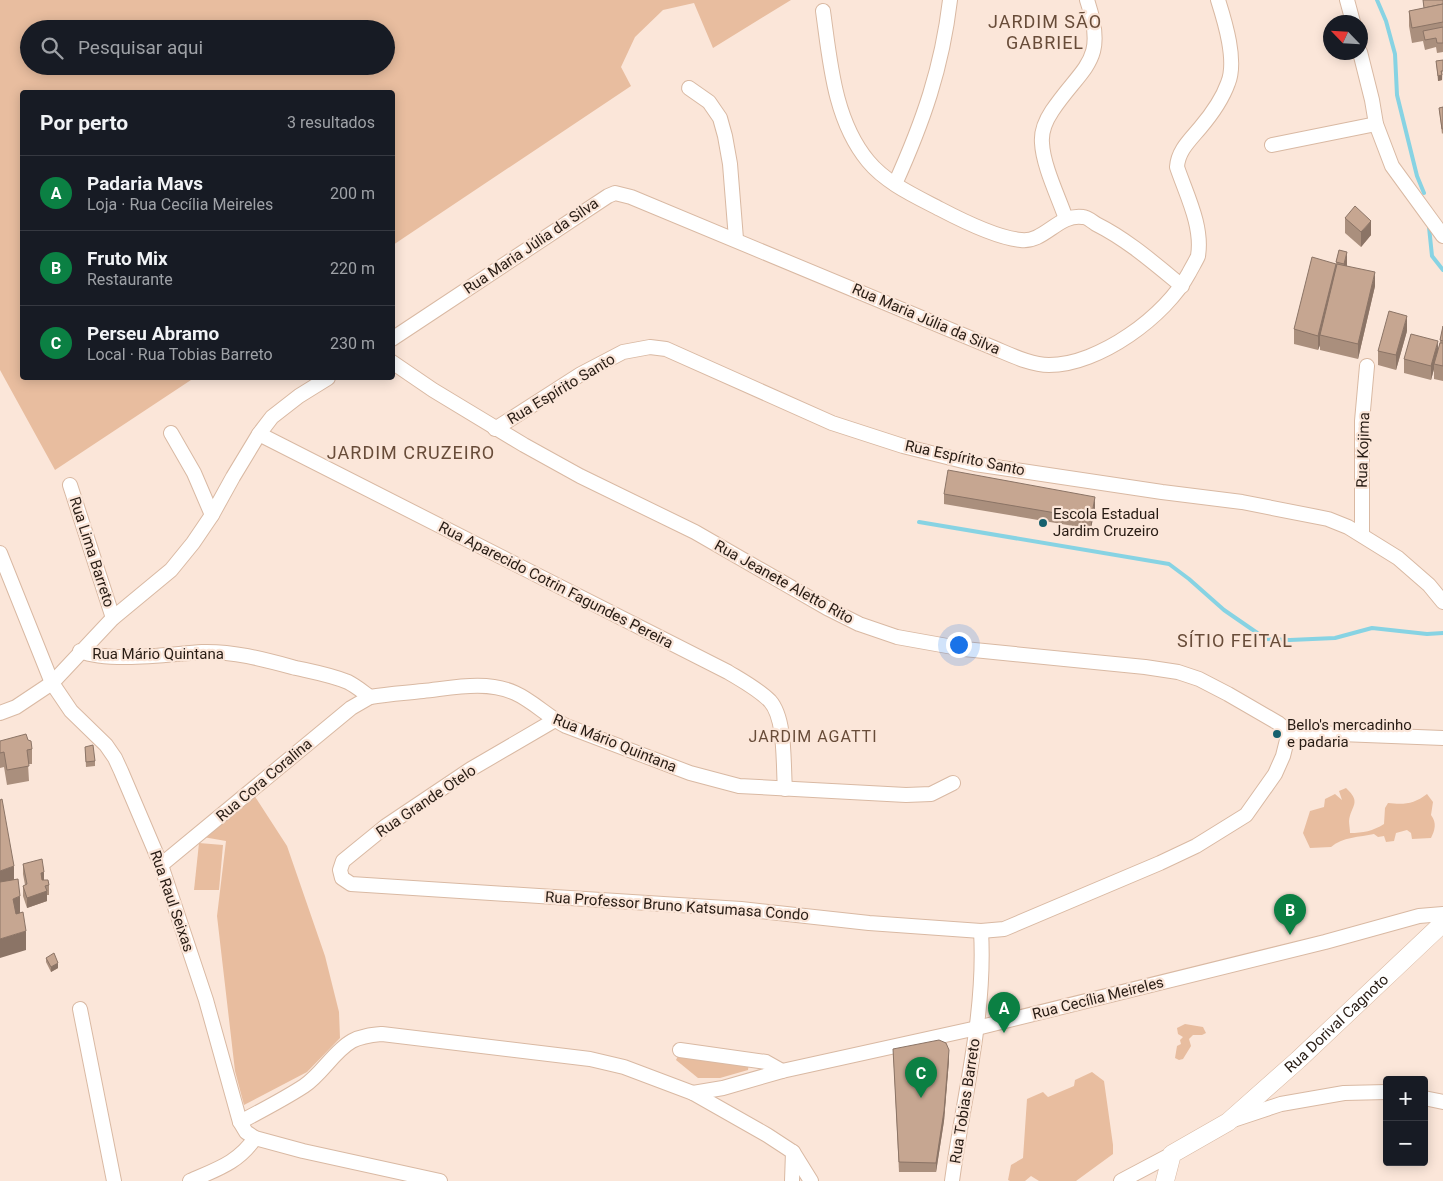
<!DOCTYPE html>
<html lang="pt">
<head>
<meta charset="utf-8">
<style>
  body { margin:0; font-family:Roboto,sans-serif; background:#242831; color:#f1f3f6 }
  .controls { position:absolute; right:15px; bottom:15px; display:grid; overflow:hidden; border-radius:5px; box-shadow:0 2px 12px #0003 }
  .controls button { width:45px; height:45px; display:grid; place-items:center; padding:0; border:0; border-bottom:1px solid #363941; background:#171b24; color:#f1f3f6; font:25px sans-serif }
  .compass { position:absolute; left:1323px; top:15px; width:45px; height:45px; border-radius:50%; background:#171b24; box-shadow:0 2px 12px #0003; rotate:295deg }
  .you { position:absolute; left:958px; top:644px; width:18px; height:18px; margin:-12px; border:4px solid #fff; border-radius:50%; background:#1a73e8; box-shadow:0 0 0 8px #1a73e833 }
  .badge { display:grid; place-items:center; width:32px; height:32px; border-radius:50%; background:#0b8043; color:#fff; font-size:16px; font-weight:700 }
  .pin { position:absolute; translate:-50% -41px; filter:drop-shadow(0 1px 2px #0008) }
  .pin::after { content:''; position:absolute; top:26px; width:18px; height:15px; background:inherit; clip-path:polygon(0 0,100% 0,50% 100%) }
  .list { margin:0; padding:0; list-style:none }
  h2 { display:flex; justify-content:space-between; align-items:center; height:65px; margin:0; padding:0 20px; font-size:21px }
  h2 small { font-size:16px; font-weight:400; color:#9ea1a6 }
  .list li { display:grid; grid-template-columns:32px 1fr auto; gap:15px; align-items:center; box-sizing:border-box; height:75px; padding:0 20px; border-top:1px solid #363941 }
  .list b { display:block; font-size:19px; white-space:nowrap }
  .list p { margin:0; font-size:16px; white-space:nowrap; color:#9ea1a6 }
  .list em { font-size:16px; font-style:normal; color:#9ea1a6 }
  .icon { flex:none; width:28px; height:28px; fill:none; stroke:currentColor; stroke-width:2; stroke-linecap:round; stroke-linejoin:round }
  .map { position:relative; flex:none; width:1443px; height:1181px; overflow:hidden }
  .search { position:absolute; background:#171b24; box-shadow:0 2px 12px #0003; left:20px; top:20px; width:375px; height:55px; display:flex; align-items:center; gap:12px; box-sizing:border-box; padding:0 18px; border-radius:28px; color:#9ea1a6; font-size:19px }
  .panel { position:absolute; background:#171b24; box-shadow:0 2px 12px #0003; left:20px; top:90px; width:375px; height:290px; border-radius:5px }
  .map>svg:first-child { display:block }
</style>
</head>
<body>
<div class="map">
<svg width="1443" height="1181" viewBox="0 0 1443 1181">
  <rect width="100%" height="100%" fill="#fbe6d9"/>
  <g fill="#e8bd9f" fill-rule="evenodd">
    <path d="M0 0H791L713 48 694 3 663 10 635 37 621 67 631 86 393 245 392 92H22V378H194L55 470 0 370ZM29 29H386V66H29Z"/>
    <path d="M1346 788C1362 803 1351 805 1349 821 1349 824 1350 829 1350 833 1363 833 1373 831 1384 824L1385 808 1388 803C1404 805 1414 804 1427 794L1433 802 1431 815C1437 823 1435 830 1431 838L1412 839 1411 833 1407 830 1396 833 1394 841 1386 842 1384 836 1378 837 1374 834C1360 837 1342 837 1331 847L1310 848 1303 833 1310 811 1324 807 1325 799 1335 794 1342 800 1339 791Z"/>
    <path d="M254 795 287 846 325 956 339 1012 340 1038 307 1072 244 1105 235 1071 217 916 226 841 203 837Z"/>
    <path d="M199 843 223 845 219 890H194Z"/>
    <path d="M1185 1024 1203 1027 1206 1033 1202 1035H1193L1189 1039 1191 1046 1183 1059 1179 1060 1175 1058 1177 1046 1181 1044 1180 1040 1183 1037 1178 1034 1177 1028Z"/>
    <path d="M680 1052 749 1061 748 1070 720 1078H698L676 1060Z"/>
    <path d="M1092 1072 1104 1081 1113 1145V1154L1076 1181H1039L1031 1176 1025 1181H1010L1008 1180 1011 1165 1023 1158 1027 1099 1043 1092 1048 1097 1074 1086 1075 1080Z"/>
  </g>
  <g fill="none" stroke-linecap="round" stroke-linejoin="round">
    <g stroke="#87d3e3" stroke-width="4">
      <path d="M1377 0 1386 21 1395 54 1397 95 1417 176 1424 193"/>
      <path d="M1429 227 1432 256 1443 270"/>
      <path d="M919 522 1169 564 1189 579 1224 610 1266 639 1290 640 1335 638 1372 628 1427 634 1443 633"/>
    </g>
    <g stroke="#d9b9a3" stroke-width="16">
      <g id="minor">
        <path d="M1347 0 1353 22"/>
        <path d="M823 11C830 61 834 120 868 161 886 183 915 196 940 209 961 220 997 238 1021 240 1044 243 1059 213 1083 217 1087 217 1093 222 1096 224 1128 240 1155 264 1182 286"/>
        <path d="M1360 52 1372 100 1376 124 1392 166 1443 236"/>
        <path d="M689 88 709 102 720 118 725 136 730 164 736 239"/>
        <path d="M1272 145 1376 124"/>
        <path d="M895 184C923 122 942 68 950 0"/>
        <path d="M1066 219C1059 198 1043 166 1042 143 1041 132 1046 120 1052 111 1083 65 1108 62 1087 0"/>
        <path d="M392 339 608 196 615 193 631 197 994 348C1011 355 1031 365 1049 365 1099 365 1166 316 1189 273 1192 267 1196 261 1198 256 1203 226 1186 194 1177 167 1178 151 1189 141 1200 128 1211 115 1222 100 1228 83 1237 61 1225 22 1218 0"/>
        <path d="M392 362 433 390 524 445 580 476 695 532 827 608 859 624 897 637 964 649 1145 667 1178 672 1199 679 1228 694 1278 723 1289 732 1443 738"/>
        <path d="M495 429 581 374 623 352 650 347 666 349 832 423 903 446 975 464 1162 492 1242 502 1328 519 1348 527 1398 558 1429 585 1443 602"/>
        <path d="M171 433 194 473 212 515"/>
        <path d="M259 434 728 672C743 681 758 689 770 701 786 719 783 765 785 789"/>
        <path d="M70 485 113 618"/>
        <path d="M1362 535V421L1367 366"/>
        <path d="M0 553 52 683 71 711 106 745 115 758 121 771 161 865 206 1000 240 1122 246 1132 255 1138 303 1151 440 1181"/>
        <path d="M80 651C111 663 169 654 202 652 234 651 266 660 296 668 314 672 331 675 348 682 356 686 363 692 370 697 388 694 405 693 423 691 452 688 487 680 515 693 533 701 548 717 566 726L690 773 739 786 906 795 931 794 953 783"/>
        <path d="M0 713 16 707 52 683 113 618 171 570 193 543 212 515 233 477 259 434 272 417 299 396 328 378"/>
        <path d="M555 720 471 769 386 826 343 861 340 870 342 878 351 884 741 909 869 923 981 931 1004 929 1160 863 1196 846 1246 815 1275 774 1283 756 1289 732"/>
        <path d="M161 865 351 708 370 697"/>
        <path d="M80 1009 114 1181"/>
        <path d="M680 1050 766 1062 782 1071"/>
        <path d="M693 1093 723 1088 782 1071 977 1028 1325 942 1419 916 1443 914"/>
        <path d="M1424 1098 1443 1102"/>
        <path d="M1233 1120 1281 1104 1344 1093 1387 1092"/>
        <path d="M240 1122C261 1111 284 1099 304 1086 322 1074 334 1051 352 1041 361 1036 372 1035 382 1034L590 1059 624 1067 693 1093 767 1135 793 1152 811 1181"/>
        <path d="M190 1181C217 1169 238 1163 255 1138"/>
        <path d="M792 1181 793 1152"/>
        <path d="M952 1181C963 1098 986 1015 981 931"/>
        <path d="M1121 1181 1172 1154"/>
      </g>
    </g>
    <g stroke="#d9b9a3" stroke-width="19">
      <g id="tertiary">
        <path id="s1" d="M1165 1181 1172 1154 1228 1122 1298 1060 1443 923"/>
      </g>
    </g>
    <use href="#minor" stroke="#fff" stroke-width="14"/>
    <use href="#tertiary" stroke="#fff" stroke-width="18"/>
  </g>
  <g fill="#aa8f7d">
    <path d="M1423 0H1443V52L1437 53 1436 47 1425 50 1423 41 1412 43 1409 26V11L1424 8Z"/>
    <path d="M1443 60 1442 80 1438 81 1436 61Z"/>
    <path d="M1443 107V133L1442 134 1439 108Z"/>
    <path d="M1345 218 1371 235 1361 247 1345 233Z"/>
    <path d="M1339 250 1347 266 1375 286 1358 359 1320 350V345L1318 350 1294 344V329L1336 269V262Z"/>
    <path d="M1443 326V381L1434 379V369L1431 380 1404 373V359L1438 351Z"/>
    <path d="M1407 331 1396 370 1378 365V351Z"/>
    <path d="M944 494 1095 507 1091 529 944 504Z"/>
    <path d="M0 741 32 749V764H28L29 781 7 785 4 767 0 768V781Z"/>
    <path d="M85 747 95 761V766L86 767Z"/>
    <path d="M23 864 44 880 49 885V895H47V901L27 908 23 896V886L25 885 23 874Z"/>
    <path d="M46 958 58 968 51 972 46 962Z"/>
    <path d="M893 1049 949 1060 944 1121 936 1172H899Z"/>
  </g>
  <g fill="#8b7466">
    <path d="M1442 75V80L1438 81V76Z"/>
    <path d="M1371 221V235L1361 247V232Z"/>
    <path d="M1347 252V267L1344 278V264Z"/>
    <path d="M1336 264V279L1320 335V345L1318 350V336Z"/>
    <path d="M1375 272V286L1358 359V344Z"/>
    <path d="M1407 316V331L1396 370V355Z"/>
    <path d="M1438 341V356L1434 364V369L1431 380V366Z"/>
    <path d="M1095 497V507L1091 529V519Z"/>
    <path d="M14 866V881L0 885V871Z"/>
    <path d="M44 872V882H41V873Z"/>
    <path d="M47 891V901L27 908V898Z"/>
    <path d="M20 896V916L13 919V899Z"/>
    <path d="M26 931V950L0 958V939Z"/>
    <path d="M58 963V968L51 972V967Z"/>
    <path d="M949 1050V1060L944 1121 936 1172V1163Z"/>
  </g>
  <g fill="#c6a691" stroke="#8b7466">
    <path d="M1423 0H1443V4L1424 8Z"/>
    <path d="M1443 4V22L1412 28 1409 11Z"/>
    <path d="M1443 27V43H1437L1436 38 1425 40 1423 31Z"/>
    <path d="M1443 60V71H1441L1442 75 1438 76 1436 61Z"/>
    <path d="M1443 107V129H1442L1439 108Z"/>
    <path d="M1355 206 1371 221 1361 232 1345 218Z"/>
    <path d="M1339 250 1347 252 1344 264 1336 262Z"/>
    <path d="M1312 257 1336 264 1318 336 1294 329Z"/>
    <path d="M1337 264 1375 272 1358 344 1320 335Z"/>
    <path d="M1389 311 1407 316 1396 355 1378 351Z"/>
    <path d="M1443 326V341L1440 340Z"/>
    <path d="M1411 334 1438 341 1431 366 1404 359Z"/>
    <path d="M1440 343H1443V366L1434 364Z"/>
    <path d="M948 470 1095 497 1091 519 944 494Z"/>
    <path d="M26 734 28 740 31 741 32 749 27 750 29 766 7 770 4 752 0 753V741Z"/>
    <path d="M93 745 95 761 86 762 85 747Z"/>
    <path d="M2 799 14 866 0 871V800Z"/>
    <path d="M42 859 44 872 41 873 42 880H48L49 885 45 886 47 891 27 898 23 886 27 884 23 864Z"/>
    <path d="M18 879 20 896 13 899 16 914 23 912 26 931 0 939V882Z"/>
    <path d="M54 953 58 963 51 967 46 958Z"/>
    <path d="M939 1040 946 1043 949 1050 944 1111 936 1163 899 1162 893 1049Z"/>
  </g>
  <g fill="#16616e" stroke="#fbe6d9" stroke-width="2">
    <circle cx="1043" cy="523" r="5"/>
    <circle cx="1277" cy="734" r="5"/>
  </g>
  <g text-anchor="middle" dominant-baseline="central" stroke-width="4.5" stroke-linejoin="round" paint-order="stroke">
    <g font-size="15" fill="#281c14" stroke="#fbe6d9">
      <text transform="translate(531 246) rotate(-34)">Rua Maria Júlia da Silva</text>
      <text transform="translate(926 319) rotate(23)">Rua Maria Júlia da Silva</text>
      <text transform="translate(561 389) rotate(-31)">Rua Espírito Santo</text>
      <text transform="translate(1363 450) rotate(-88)">Rua Kojima</text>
      <text transform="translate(965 458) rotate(12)">Rua Espírito Santo</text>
      <text transform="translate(92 552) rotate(72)">Rua Lima Barreto</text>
      <text transform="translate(784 582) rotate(29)">Rua Jeanete Aletto Rito</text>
      <text transform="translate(556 585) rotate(27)">Rua Aparecido Cotrin Fagundes Pereira</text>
      <text x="158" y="654">Rua Mário Quintana</text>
      <text transform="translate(615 743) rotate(22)">Rua Mário Quintana</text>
      <text transform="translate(264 780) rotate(-40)">Rua Cora Coralina</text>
      <text transform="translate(426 801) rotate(-34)">Rua Grande Otelo</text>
      <text transform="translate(172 901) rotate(71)">Rua Raul Seixas</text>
      <text transform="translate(677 906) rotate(4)">Rua Professor Bruno Katsumasa Condo</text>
      <text transform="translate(1098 998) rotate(-14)">Rua Cecília Meireles</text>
      <text stroke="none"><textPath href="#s1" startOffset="239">Rua Dorival Cagnoto</textPath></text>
      <text transform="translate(965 1101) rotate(-81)">Rua Tobias Barreto</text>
    </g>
    <g font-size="15" fill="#281c14" stroke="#fbe6d9" text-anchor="start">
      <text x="1053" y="514">Escola Estadual<tspan x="1053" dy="17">Jardim Cruzeiro</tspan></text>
      <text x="1287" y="725">Bello's mercadinho<tspan x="1287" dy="17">e padaria</tspan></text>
    </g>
    <g font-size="16" letter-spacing="1" fill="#684c39" stroke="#fbe6d9">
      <text x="813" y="736">JARDIM AGATTI</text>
    </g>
    <g font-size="18" letter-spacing="1" fill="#684c39" stroke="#fbe6d9">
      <text x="1045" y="21">JARDIM SÃO<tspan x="1045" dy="21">GABRIEL</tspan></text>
      <text x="411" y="452">JARDIM CRUZEIRO</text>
      <text x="1235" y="640">SÍTIO FEITAL</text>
    </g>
  </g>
</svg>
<div class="controls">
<button>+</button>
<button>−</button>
</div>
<svg class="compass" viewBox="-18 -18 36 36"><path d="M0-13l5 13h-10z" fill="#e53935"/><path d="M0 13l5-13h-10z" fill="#9ea1a6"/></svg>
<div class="you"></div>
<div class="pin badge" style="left:1004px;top:1033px">A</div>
<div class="pin badge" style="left:1290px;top:935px">B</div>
<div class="pin badge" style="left:921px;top:1098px">C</div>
<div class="search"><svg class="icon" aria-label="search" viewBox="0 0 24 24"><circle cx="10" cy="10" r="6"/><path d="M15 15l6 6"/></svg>Pesquisar aqui</div>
<section class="panel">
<h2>Por perto<small>3 resultados</small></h2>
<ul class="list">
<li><span class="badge">A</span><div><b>Padaria Mavs</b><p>Loja · Rua Cecília Meireles</p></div><em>200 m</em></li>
<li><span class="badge">B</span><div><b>Fruto Mix</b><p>Restaurante</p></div><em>220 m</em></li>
<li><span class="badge">C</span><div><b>Perseu Abramo</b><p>Local · Rua Tobias Barreto</p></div><em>230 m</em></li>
</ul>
</section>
</div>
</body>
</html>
